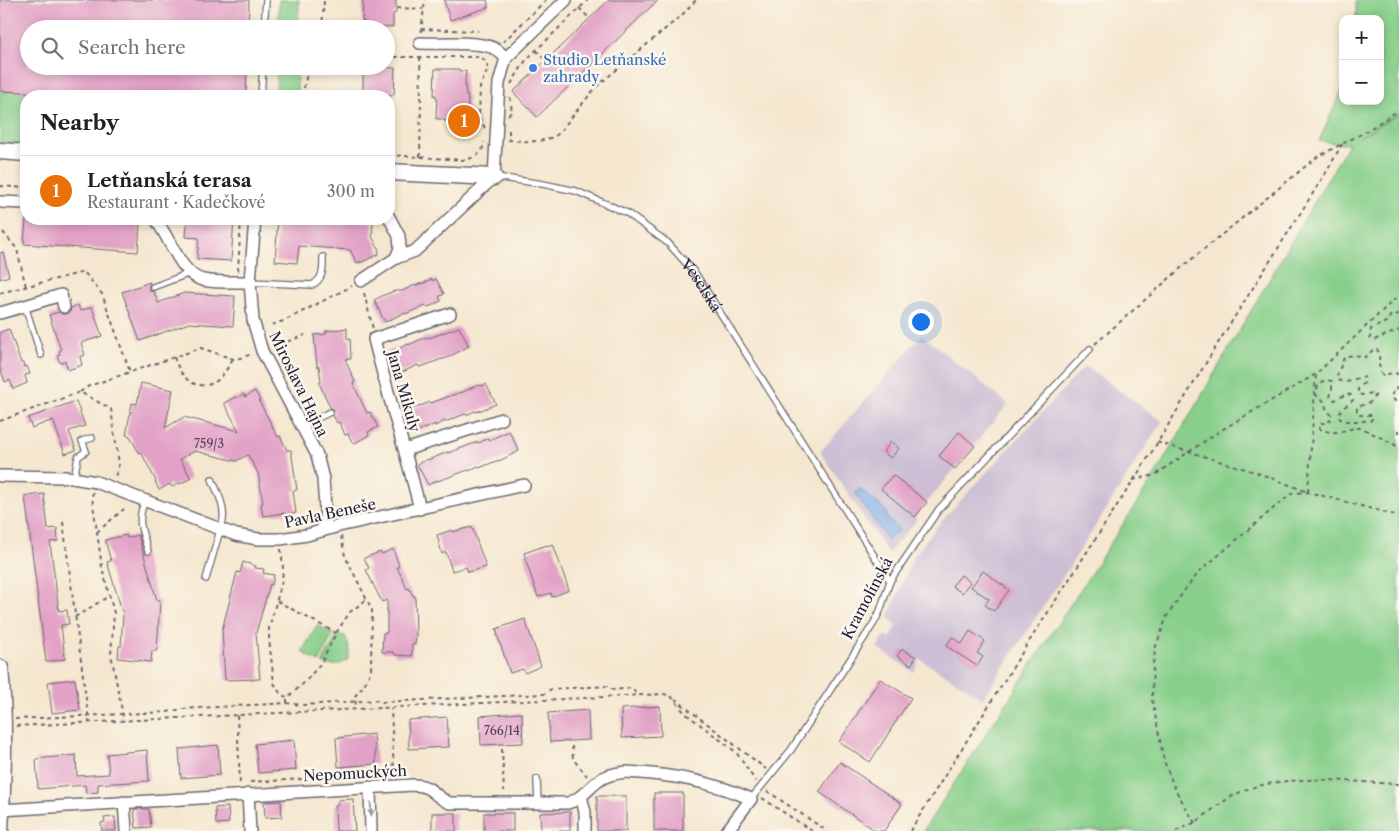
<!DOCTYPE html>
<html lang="en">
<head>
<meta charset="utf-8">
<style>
  body { margin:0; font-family:"Libre Caslon Text",serif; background:#f2f2f2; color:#202124 }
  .controls { position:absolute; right:15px; top:15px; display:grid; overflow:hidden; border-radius:10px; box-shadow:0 2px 8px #0003 }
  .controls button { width:45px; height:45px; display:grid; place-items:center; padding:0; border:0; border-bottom:1px solid #e0e0e0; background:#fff; color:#202124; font:25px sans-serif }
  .you { position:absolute; left:920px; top:321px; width:18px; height:18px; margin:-12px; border:4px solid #fff; border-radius:50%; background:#1a73e8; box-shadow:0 0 0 8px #1a73e833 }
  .badge { display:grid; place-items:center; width:32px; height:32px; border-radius:50%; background:#0f766e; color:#fff; font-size:16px; font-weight:700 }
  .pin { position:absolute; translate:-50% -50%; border:2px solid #fff; box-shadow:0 1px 5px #0006 }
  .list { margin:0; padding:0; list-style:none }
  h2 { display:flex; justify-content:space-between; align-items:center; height:65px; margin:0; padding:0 20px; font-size:21px }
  h2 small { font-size:16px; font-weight:400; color:#757577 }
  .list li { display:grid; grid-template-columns:32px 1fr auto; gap:15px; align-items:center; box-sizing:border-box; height:70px; padding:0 20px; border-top:1px solid #e0e0e0 }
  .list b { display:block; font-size:19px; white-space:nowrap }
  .list p { margin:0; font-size:16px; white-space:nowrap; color:#757577 }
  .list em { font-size:16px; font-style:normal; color:#757577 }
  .icon { flex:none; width:28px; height:28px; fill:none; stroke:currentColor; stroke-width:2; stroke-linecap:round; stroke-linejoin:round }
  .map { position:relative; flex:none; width:1399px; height:831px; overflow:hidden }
  .search { position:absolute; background:#fff; box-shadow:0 2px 8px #0003; left:20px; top:20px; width:375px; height:55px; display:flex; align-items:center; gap:12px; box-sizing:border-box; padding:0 18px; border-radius:28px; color:#757577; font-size:19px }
  .panel { position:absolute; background:#fff; box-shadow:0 2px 8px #0003; left:20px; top:90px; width:375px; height:135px; border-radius:20px }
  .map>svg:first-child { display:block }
</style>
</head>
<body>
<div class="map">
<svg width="1399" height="831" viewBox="0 0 1399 831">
  <rect width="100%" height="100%" fill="#fbf7ec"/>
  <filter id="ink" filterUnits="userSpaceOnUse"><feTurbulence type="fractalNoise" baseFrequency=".02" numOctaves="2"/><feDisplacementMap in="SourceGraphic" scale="10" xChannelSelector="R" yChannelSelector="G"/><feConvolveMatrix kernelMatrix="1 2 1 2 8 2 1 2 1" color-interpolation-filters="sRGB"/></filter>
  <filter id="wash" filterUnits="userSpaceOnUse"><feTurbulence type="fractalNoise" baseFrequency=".0096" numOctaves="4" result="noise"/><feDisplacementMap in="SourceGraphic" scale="20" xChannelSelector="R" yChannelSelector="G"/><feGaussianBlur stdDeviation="1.12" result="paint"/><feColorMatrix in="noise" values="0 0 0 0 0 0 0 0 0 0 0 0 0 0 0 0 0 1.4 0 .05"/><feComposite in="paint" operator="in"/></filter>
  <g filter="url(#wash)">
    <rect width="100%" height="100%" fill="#f5e7cf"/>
    <g fill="#ccbed4">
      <path d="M922 335 1008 404 915 517 917 519 911 527 888 553 820 452Z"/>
      <path d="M1085 366 1162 421 1070 566 983 698 920 659 914 672 877 648 884 636 890 638 896 626 890 619 889 614 914 556 937 526Z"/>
    </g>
    <g fill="#87cf8a" stroke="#547862">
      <path d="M279 0H299L298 29H278Z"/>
      <path d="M1356 0H1399V113L1359 137 1399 114V831H923L1155 475 1349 143 1342 144 1319 141 1343 88V101H1380V19H1356Z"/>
      <path d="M277 66H297V96H276Z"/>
      <path d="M0 91 115 95V96H26V144L0 143Z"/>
      <path d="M317 625 333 634 319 662 302 652Z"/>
      <path d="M338 634 345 636C349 644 350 651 348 659 340 666 331 667 322 663Z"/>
    </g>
    <path fill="#7aace6" stroke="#4e6790" d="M859 489 862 490 887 512V518L899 530 888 541 856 494V492Z"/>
    <g id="blocks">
      <g fill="#e2a1c6">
        <path d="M0 0H249L248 29H29V66H247L246 96H115L0 91Z"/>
        <path d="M363 0H396V13L393 14V27H364V21H362Z"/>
        <path d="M444 0H487L489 7 450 20Z"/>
        <path d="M609 0H658L537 117 513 92Z"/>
        <path d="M371 67 395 68 394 95H391V96H363V69H371Z"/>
        <path d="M435 69H459V71H466L465 82 466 96H468L467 122 444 121V119H436L437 96H434Z"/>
        <path d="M26 219H85L140 223 138 252 24 244Z"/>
        <path d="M187 219H234L231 261 197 259 199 238 186 237Z"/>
        <path d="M278 219H333L373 222 372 236 379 250 378 251 379 254 360 263V261L357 263 350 250 299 246 297 263 275 261Z"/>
        <path d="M3 252 9 276 0 279V253Z"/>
        <path d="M432 279 433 281 436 279 444 294 439 297 441 301 431 306 426 307 425 306 405 314 404 313 385 322 374 300 386 294 395 291H402L415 285V286L421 283 422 284Z"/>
        <path d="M150 282 148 288 150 291 154 292 158 303 184 293 235 296 233 326 189 323 140 341 122 292Z"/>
        <path d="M78 305 80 311 92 307 102 336 81 343 85 355 80 357 82 365 68 370 65 361 60 363 57 355 60 354 59 351 61 350 49 315 59 312 62 314H66L70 312 71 308Z"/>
        <path d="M459 327 469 346 447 358 439 360 424 366 419 367 418 365 398 374 388 352 398 348V349L408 344V345L424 338 428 337 429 338Z"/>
        <path d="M347 328V339H350L351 359H345L355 382 353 383 362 403 367 413 370 412 378 427 368 432 369 435 353 444 348 434 345 435 341 425 339 422 337 423 333 415 334 410 330 407 319 383 321 382 319 366 317 367 314 335 326 334V331Z"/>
        <path d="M9 329 21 363H23L24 367 27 366 30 374 25 375 27 383 13 389 10 380 5 382 0 368V332Z"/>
        <path d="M141 383 173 390 165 428 184 417 239 431 224 403 235 397 236 398 244 394 245 397 255 391 260 400 259 401 278 437 280 436 287 450H291L297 490 293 491 296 513 284 515V513L263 516 261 504 263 503 258 473 248 455 236 461 195 451 180 459 191 478 180 484 179 483 172 487 170 484 159 490 155 481H156L141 452 139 453 130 436 126 435 132 403 137 404Z"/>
        <path d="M486 384 496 404 476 412 475 411 466 415 465 414 445 422V421L435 426V424L425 429 424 428 414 433 405 413 420 405V406L430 402 431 403 461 392V393L477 385 478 386 481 385 482 386Z"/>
        <path d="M76 401 85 426 69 431 76 450 65 454 53 420 32 428 28 418Z"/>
        <path d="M509 431 519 451 499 461V460L479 468 478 466 469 471 468 470 438 481V480L428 485 417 464 428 459V460L448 452V453L478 442 479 443 488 438 489 440Z"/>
        <path d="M959 432 975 446 955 469 939 456Z"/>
        <path d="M891 442 899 448 891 458 883 452Z"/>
        <path d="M893 475 927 502 915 517 881 489Z"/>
        <path d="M44 494 48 529 57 528 58 541 50 542 59 611 67 610 69 624 61 625 65 659 46 662 25 496Z"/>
        <path d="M472 527 486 567 468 572 466 567 452 571 446 552 442 554 437 535 452 530V532Z"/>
        <path d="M126 535 127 538 138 535 157 600H160L157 651H152L151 662 118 658 119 646H121L123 614 107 562 111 561 105 540Z"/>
        <path d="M553 544 569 590 552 597 551 593 538 597 525 558H526L524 553 547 545V546Z"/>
        <path d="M393 549 399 566 397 567 407 589 409 588 413 596H415L416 634 415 644H412V656L395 655 394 652H382L383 633H387V600L382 602 366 570 369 568 364 558 380 552 382 554Z"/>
        <path d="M243 562 256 566 255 568 264 569 263 573 274 575 272 585 270 584 256 633 260 679 225 680 222 630 237 572 240 573Z"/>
        <path d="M983 571 1009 590 994 611 985 605 989 599 971 587Z"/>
        <path d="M961 575 970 582 962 593 952 586Z"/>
        <path d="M525 619 541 666 525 673 523 669 510 673 497 634H498L496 629Z"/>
        <path d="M970 631 985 641 977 653 983 657 977 666 946 646 952 637 962 644Z"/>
        <path d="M901 650H904L916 657 911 665 897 656Z"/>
        <path d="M75 679 80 710 52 713 48 682Z"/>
        <path d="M880 679 911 698 870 762 839 742Z"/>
        <path d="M660 706 661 736 622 738 621 709Z"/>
        <path d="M588 710 589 740 550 742 548 713Z"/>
        <path d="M519 713 522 714 523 743 481 745 480 716Z"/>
        <path d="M447 717 449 747 409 749 408 720Z"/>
        <path d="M374 734 376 764 338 767 336 738Z"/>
        <path d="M294 740 296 770 258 773 255 744Z"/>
        <path d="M218 745 220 775 181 778 179 749Z"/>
        <path d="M147 750 149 781 98 784V792L86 793 85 785 38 789 36 759 76 755 77 776 109 774 107 754Z"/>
        <path d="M840 762 902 804 884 831H876L819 792Z"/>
        <rect x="654" y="793" width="29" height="38"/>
        <rect x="597" y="796" width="29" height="35"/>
        <path d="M353 799 355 831H336L335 805H338V800Z"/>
        <path d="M281 801 282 817 265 818 264 802Z"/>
        <path d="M228 807 229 823 216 824 215 808Z"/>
        <path d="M134 809H149L151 827 136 828Z"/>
        <path d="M570 812V831H541L540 813Z"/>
        <rect x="432" y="813" width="24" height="18"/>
        <rect x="484" y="813" width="29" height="18"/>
        <path d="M115 817 116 831H102L101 823 105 822 104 818Z"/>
      </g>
    </g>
  </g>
  <g filter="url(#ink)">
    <use href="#blocks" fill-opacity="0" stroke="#6c676f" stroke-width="1"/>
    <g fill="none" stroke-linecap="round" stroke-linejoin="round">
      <g stroke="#6c676f" stroke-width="8">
        <g id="lane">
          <path d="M264 29 266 0"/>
          <path d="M261 96 263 66"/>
          <path id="s1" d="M496 177 543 184 576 191 627 213 668 243 695 273 890 581"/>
          <path d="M250 282 312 285C324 279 323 268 323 257"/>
          <path d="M153 287 190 273"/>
          <path d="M25 306 41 355"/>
          <path d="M303 427 316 419 330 412"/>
          <path d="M74 478 78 457 86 451 82 441 92 438"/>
          <path d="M145 500C136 522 142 530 148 551"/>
          <path d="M206 579 223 520C225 505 217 492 212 479"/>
          <path d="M537 779 538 803"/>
          <path d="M751 799 791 750 874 623 880 611 890 581 939 509 1090 349"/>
        </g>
      </g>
      <g stroke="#6c676f" stroke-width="14">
        <g id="street">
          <path d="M420 43C438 44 475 41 491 47 497 49 502 54 506 58"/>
          <path d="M0 202 26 203"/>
          <path d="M155 219C169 235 181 276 203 280 218 283 235 282 250 282"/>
          <path d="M255 219 250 282 253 320 262 351 317 455 323 479 326 522 321 531"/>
          <path d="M396 258 415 251 494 177 499 83 506 58 566 0"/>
          <path d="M361 281 396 258 400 248 399 236 389 217"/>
          <path d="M0 313 25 306 61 295 64 307"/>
          <path d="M405 450 502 419"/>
          <path d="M0 476 67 477 96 482 236 535 258 539H280L307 535 339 526 524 485"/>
          <path d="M420 509C406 452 388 396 374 339L450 314"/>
          <path d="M370 787 371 831"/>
          <path d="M248 794 250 831"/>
          <path d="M581 796 585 812V831"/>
          <path d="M124 802 126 831"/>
          <path d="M1 810 413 785C434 785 433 797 450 803H568C580 800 588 789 598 781 606 775 616 773 626 772 669 774 711 781 751 799L727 831"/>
        </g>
      </g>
      <g stroke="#6c676f" stroke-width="19">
        <g id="secondary">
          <path d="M0 151 26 153"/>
          <path d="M389 172 494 177"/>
          <path d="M0 668C5 723 3 777 0 831"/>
        </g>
      </g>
      <g stroke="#6c676f" stroke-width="2" stroke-dasharray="4 4" stroke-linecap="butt">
        <path d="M397 8 423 9"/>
        <path d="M579 8 589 18"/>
        <path d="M322 29 324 0"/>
        <path d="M421 29 478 31"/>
        <path d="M421 32 425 0"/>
        <path d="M503 42 546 0"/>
        <path d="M536 50 545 60"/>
        <path d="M386 57H478C485 59 487 62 488 69L491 70"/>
        <path d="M511 84 526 60 588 0"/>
        <path d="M304 96V87L309 66"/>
        <path d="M508 115 512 112 510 96"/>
        <path d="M485 128 479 118 480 87 488 69"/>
        <path d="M509 130V140"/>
        <path d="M508 140C525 141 543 144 558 134L596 87 682 15 696 0"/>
        <path d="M389 155 465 160C476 157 483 154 484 142"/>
        <path d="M420 157 421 99 420 55"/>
        <path d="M0 186 26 188"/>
        <path d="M3 232 17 249 26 287"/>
        <path d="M238 271 241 219"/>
        <path d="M0 293 84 272 102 294 130 372"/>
        <path d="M364 293 373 329"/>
        <path d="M1399 314 1390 316 1388 321 1371 329 1370 338 1372 340H1374L1399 330"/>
        <path d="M272 325 286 320 352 286"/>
        <path d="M1095 344 1181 268 1317 157 1365 132 1399 110"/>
        <path d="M273 347 305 335"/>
        <path d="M174 357C179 372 188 387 206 385 212 384 216 382 220 378 225 373 229 365 233 359"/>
        <path d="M1399 374 1393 373 1383 375C1376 367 1382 357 1377 349H1374L1365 357C1359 356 1350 354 1345 357 1342 360 1342 364 1340 368 1338 374 1333 381 1345 382 1351 382 1357 377 1364 377L1365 380 1364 383 1358 389V394L1362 395 1373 393 1375 395C1375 403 1364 404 1357 407V412L1359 415H1371L1373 417 1372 419 1370 421H1347L1340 419C1336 410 1347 406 1353 400L1351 395 1347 394 1335 400 1332 399 1330 397 1332 390V381C1321 379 1316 385 1316 395L1323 400 1325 404 1326 408 1332 416 1331 420 1325 423H1321L1319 426 1320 429C1340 437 1345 427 1362 428L1399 447"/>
        <path d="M1399 386 1392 394V397L1395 401 1399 400"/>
        <path d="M80 392 89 386 201 348 233 359 240 358 252 354"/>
        <path d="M0 421 80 392 111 409 119 464 115 477"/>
        <path d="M1399 430V433"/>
        <path d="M1157 442 1258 473 1308 492 1316 374 1399 295"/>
        <path d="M1133 480 1155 475 1218 432 1316 374"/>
        <path d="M93 492 92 497 102 567 114 613 111 654 124 721"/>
        <path d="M63 522 89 722"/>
        <path d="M97 532 124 509"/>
        <path d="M341 536 345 556 372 610 371 669C368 680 362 688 355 696L356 709"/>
        <path d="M281 549 283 568 282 581 269 628V639L274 683 280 693 287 698"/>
        <path d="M277 601 336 633"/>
        <path d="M75 617 109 596"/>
        <path d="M675 699 766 769"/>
        <path d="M287 703V698L305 682 321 663 336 633 350 612 366 600"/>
        <path d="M237 715 240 785"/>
        <path d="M15 719 167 712 182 709 287 703 303 705 376 700 382 702 544 694 551 689 608 686 613 690 633 688 636 695"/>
        <path d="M16 726 664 694 671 696 685 713 736 752 756 782"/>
        <path d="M572 746 573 759 587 776"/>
        <path d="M502 749 504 791"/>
        <path d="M250 782 394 774 391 708"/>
        <path d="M767 791 827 831"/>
        <path d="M762 798 812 831"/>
        <path d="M1195 823 1175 789 1164 761 1152 699 1153 663 1156 646 1167 616 1184 591 1200 571 1281 502 1293 493 1308 492 1399 516"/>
        <path d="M910 831 1030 640 1153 450 1220 340 1327 171 1342 144"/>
        <path d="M1176 831C1183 828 1190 825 1197 821 1213 810 1227 797 1245 790 1294 773 1348 782 1399 784"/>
      </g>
      <use href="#lane" stroke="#fff" stroke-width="5.5"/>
      <use href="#street" stroke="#fff" stroke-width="11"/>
      <use href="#secondary" stroke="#fff" stroke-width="16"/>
    </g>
    <defs><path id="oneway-solid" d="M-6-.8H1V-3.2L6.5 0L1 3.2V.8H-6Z" transform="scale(1.25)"/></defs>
    <use fill="#9c9ca7" href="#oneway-solid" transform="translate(371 809) rotate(88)"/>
  </g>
  <circle fill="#3f7fe0" stroke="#fbf7ec" stroke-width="2" cx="533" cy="68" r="5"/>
  <g text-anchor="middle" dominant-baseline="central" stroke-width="5" stroke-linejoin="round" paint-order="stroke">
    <g font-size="12" fill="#52425e">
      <text x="209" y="443">759/3</text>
      <text x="502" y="730">766/14</text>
    </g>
    <g font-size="15" fill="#366cbe" stroke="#fbf7ec" text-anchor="start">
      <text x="543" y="59">Studio Letňanské<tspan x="543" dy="17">zahrady</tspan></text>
    </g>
    <g font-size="15" fill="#22223b" stroke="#fbf7ec">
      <text stroke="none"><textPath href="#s1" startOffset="242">Veselská</textPath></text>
      <text transform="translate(299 384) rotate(64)">Miroslava Hajna</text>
      <text transform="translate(404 391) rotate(74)">Jana Mikuly</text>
      <text transform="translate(330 513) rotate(-12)">Pavla Beneše</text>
      <text transform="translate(867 598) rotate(-62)">Kramolínská</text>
      <text transform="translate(355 773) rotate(-3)">Nepomuckých</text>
    </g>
  </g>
</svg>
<div class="controls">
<button>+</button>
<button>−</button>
</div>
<div class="you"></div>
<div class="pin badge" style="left:464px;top:121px;background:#e8710a">1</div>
<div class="search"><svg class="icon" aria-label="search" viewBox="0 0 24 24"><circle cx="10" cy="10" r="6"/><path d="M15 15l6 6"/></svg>Search here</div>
<section class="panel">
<h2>Nearby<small></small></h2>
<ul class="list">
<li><span class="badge" style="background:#e8710a">1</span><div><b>Letňanská terasa</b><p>Restaurant · Kadečkové</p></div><em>300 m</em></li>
</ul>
</section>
</div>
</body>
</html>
